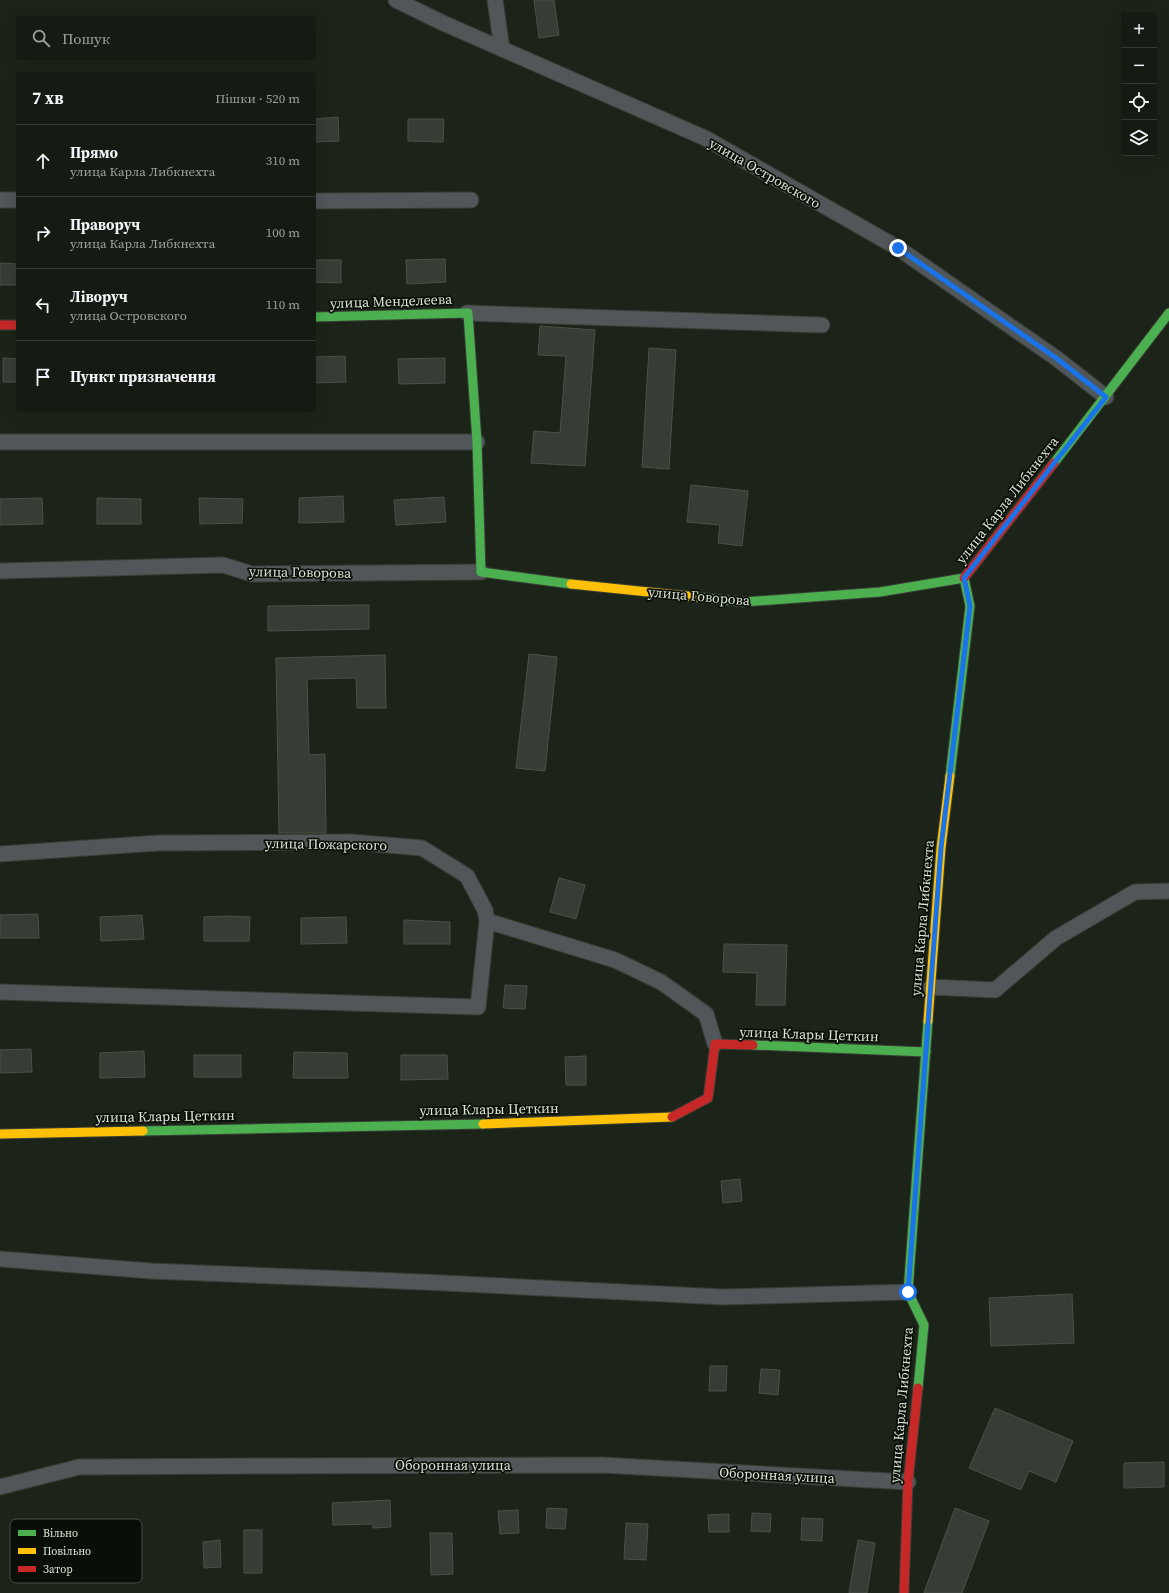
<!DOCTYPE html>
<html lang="uk">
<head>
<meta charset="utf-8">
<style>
  body { margin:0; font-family:"Source Serif 4",serif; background:#222821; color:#f1f3f6 }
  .controls { position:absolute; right:12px; top:12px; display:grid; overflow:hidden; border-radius:4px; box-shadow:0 4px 16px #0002 }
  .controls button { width:36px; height:36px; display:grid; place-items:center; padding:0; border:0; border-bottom:1px solid #343933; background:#151b13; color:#f1f3f6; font:20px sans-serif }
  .stop { position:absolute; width:12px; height:12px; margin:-9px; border:3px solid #1a73e8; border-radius:50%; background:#fff }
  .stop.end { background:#1a73e8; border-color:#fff; box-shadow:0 1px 4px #0008 }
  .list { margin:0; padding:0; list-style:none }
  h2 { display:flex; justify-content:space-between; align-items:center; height:52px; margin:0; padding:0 16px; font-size:17px }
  h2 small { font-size:13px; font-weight:400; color:#9da1a0 }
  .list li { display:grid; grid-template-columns:26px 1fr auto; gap:12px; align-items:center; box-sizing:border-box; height:72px; padding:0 16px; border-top:1px solid #343933 }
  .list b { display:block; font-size:15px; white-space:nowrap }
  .list p { margin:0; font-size:13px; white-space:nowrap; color:#9da1a0 }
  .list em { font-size:13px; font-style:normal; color:#9da1a0 }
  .icon { flex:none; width:22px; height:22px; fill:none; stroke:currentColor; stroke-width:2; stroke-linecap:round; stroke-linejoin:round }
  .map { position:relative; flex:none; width:1169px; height:1593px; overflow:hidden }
  .search { position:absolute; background:#151b13; box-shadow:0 4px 16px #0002; left:16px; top:16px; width:300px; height:44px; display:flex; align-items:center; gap:10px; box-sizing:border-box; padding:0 14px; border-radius:4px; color:#9da1a0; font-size:15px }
  .panel { position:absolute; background:#151b13; box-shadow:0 4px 16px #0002; left:16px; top:72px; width:300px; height:340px; border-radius:4px }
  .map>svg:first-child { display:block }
</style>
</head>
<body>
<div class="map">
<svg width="1169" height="1593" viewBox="0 0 1169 1593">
  <rect width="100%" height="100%" fill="#1c2419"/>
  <g fill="#363d34" stroke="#4a5147">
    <path d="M534 0H554L559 35 539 38Z"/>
    <path d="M338 117 339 141 314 142V119Z"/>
    <path d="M408 119H444L443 142 408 141Z"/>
    <path d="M445 259 446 282 407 284 406 260Z"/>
    <path d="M314 260H341V283L314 282Z"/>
    <path d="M0 263 18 264V285H0Z"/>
    <path d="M540 326 595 330 585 466 531 463 534 431 560 433 566 356 538 355Z"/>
    <path d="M649 348 676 350 669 469 642 467Z"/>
    <path d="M345 356 346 382 314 383V357Z"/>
    <path d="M3 358 18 359V382H3Z"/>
    <path d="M445 358V383L399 384 398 359Z"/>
    <path d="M691 485 748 491 742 546 718 543 720 525 687 522Z"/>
    <path d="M343 496 344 522 299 523V498Z"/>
    <path d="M444 497 446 522 396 525 394 500Z"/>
    <path d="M42 498 43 524 0 525V499Z"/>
    <path d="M97 498 141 499V524H97Z"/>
    <path d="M199 498 243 499 242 523 200 524Z"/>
    <path d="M369 605V629L268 631V606Z"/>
    <path d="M529 654 557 657 545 771 516 768Z"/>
    <path d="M385 655 386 708H357L356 678 307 679 309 755 325 754 326 833H279L276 658Z"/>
    <path d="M559 878 585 885 576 919 550 912Z"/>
    <path d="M38 914 39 938H0V915Z"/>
    <path d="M142 915 144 939 101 941 100 917Z"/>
    <path d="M228 916 250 917 249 941H204V917Z"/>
    <path d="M346 917 347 943 301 944V918Z"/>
    <path d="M404 920 450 922V944H404Z"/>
    <path d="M724 944 787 945 785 1005H756L757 973 723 972Z"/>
    <path d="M505 985 527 986 525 1009 503 1008Z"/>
    <path d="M31 1049 32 1072 0 1073V1050Z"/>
    <path d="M144 1051 145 1077 100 1078V1053Z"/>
    <path d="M294 1052 347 1053 348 1078H293Z"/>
    <rect x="194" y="1055" width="47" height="22"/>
    <path d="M401 1055H447L448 1079 401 1080Z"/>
    <path d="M586 1056V1085H566L565 1057Z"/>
    <path d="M740 1179 742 1201 723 1203 721 1181Z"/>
    <path d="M1072 1294 1074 1343 991 1346 989 1298Z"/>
    <path d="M710 1366H727L726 1391H709Z"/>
    <path d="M761 1369 780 1370 778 1395 759 1393Z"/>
    <path d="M995 1408 1073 1441 1056 1482 1029 1471 1021 1490 969 1468Z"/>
    <path d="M1164 1462V1487L1124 1488V1463Z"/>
    <path d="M390 1500 391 1527 373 1528V1524L333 1525 332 1503Z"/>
    <path d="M547 1508 567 1509 565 1529 546 1528Z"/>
    <path d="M955 1508 989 1521 962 1593H924Z"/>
    <path d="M518 1510 519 1533 500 1534 498 1511Z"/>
    <path d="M752 1513 771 1514 770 1532 751 1531Z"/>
    <path d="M729 1514V1532H709L708 1515Z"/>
    <path d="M802 1518 823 1519 822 1541 801 1540Z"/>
    <path d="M626 1523 648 1524 646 1560 624 1559Z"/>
    <rect x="244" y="1530" width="18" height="43"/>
    <path d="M430 1533H452L453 1574 431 1575Z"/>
    <path d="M220 1540 221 1567 204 1568 203 1542Z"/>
    <path d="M858 1540 875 1543 867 1593H849Z"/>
  </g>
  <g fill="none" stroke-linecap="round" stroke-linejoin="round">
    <g stroke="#383e34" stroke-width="17">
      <g id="street">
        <path d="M396 0 443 23 705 138 898 248 1056 358 1106 397"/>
        <path d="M495 0 502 49"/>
        <path d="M0 200H18"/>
        <path d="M314 201 471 200"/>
        <path d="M467 313 822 325"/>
        <path d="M0 442H477"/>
        <path d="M0 571 223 565 252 574 481 572"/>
        <path d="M0 854 158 843 351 842 422 848 467 876 485 910 487 921 615 960 661 982 706 1014 715 1044"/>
        <path d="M931 987 995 990 1056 938 1135 892 1169 891"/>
        <path d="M0 992 478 1007 487 921"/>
        <path d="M0 1259 151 1271 423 1282 723 1297 908 1292"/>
        <path d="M0 1487 79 1467 267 1466 602 1465 908 1482"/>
      </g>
    </g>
    <g stroke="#383e34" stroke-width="11">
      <g id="fast">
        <path d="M314 317 468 313 477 442 481 572 571 584"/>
        <path d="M1054 463 1169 313"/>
        <path d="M697 597 744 602 880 592 964 578"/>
        <path d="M950 776 970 606 964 578"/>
        <path d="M753 1045 926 1052"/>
        <path d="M143 1131 483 1124"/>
        <path d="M918 1388 924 1325 908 1292 928 1021"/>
      </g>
    </g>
    <g stroke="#383e34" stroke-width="11">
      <g id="slow">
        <path d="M571 584 697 597"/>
        <path d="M928 1021 941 848 950 776"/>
        <path d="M483 1124 672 1117"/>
        <path d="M0 1134 143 1131"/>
      </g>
    </g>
    <g stroke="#383e34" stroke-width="11">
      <g id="jam">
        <path d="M0 325H18"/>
        <path d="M964 578 1054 463"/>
        <path d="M672 1117 708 1098 715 1044 753 1045"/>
        <path d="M904 1593 908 1482 918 1388"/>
      </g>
    </g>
    <use href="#street" stroke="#515659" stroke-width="15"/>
    <use href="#fast" stroke="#4caf50" stroke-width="9"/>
    <use href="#slow" stroke="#ffc107" stroke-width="9"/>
    <use href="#jam" stroke="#c62828" stroke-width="9"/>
  </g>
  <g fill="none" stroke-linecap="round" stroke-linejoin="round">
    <path stroke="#1a73e8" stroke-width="5" d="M898 248 1056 358 1106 397 964 578 970 606 941 848 908 1292"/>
  </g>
  <g text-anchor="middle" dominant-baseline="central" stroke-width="3.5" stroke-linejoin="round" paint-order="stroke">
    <g font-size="14" fill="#dbe4d7" stroke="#090f07">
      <text transform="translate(765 173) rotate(30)">улица Островского</text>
      <text transform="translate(391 301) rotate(-2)">улица Менделеева</text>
      <text transform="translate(1007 500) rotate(-52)">улица Карла Либкнехта</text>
      <text transform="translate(300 572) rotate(1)">улица Говорова</text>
      <text transform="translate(699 596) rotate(5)">улица Говорова</text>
      <text transform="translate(326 844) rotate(1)">улица Пожарского</text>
      <text transform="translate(922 918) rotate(-85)">улица Карла Либкнехта</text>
      <text transform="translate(809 1034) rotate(2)">улица Клары Цеткин</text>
      <text transform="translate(489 1109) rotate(-1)">улица Клары Цеткин</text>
      <text transform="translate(165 1116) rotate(-1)">улица Клары Цеткин</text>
      <text transform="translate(901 1405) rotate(-85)">улица Карла Либкнехта</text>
      <text x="453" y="1465">Оборонная улица</text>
      <text transform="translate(777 1475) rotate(3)">Оборонная улица</text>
    </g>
  </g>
  <rect x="10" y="1519" width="132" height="64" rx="6" fill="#090f07" stroke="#484f45" stroke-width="1"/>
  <rect x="18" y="1530" width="18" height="6" fill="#4caf50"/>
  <rect x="18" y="1548" width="18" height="6" fill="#ffc107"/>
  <rect x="18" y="1566" width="18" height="6" fill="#c62828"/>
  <g font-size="11" fill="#dbe4d7">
    <text x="43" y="1537">Вільно</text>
    <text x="43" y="1555">Повільно</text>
    <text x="43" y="1573">Затор</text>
  </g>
</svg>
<div class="controls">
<button>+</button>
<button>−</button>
<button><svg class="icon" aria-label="locate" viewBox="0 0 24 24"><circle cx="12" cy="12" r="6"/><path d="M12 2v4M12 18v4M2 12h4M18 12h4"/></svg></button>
<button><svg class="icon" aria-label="layers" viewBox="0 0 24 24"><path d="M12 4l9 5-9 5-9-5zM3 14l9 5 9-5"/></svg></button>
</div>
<div class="stop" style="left:908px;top:1292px"></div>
<div class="stop end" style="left:898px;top:248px"></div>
<div class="search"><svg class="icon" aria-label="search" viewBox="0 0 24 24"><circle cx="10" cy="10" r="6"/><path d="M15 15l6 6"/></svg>Пошук</div>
<section class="panel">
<h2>7 хв<small>Пішки · 520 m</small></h2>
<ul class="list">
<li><svg class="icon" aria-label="ahead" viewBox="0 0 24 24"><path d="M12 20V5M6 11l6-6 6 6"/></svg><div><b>Прямо</b><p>улица Карла Либкнехта</p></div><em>310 m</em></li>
<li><svg class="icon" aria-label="right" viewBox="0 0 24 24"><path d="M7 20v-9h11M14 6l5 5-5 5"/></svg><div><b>Праворуч</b><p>улица Карла Либкнехта</p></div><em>100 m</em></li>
<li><svg class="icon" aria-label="left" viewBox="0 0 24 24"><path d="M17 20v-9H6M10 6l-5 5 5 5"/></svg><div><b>Ліворуч</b><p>улица Островского</p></div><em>110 m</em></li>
<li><svg class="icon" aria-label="arrive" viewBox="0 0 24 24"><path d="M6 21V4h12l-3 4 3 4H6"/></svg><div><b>Пункт призначення</b></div></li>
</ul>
</section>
</div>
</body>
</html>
